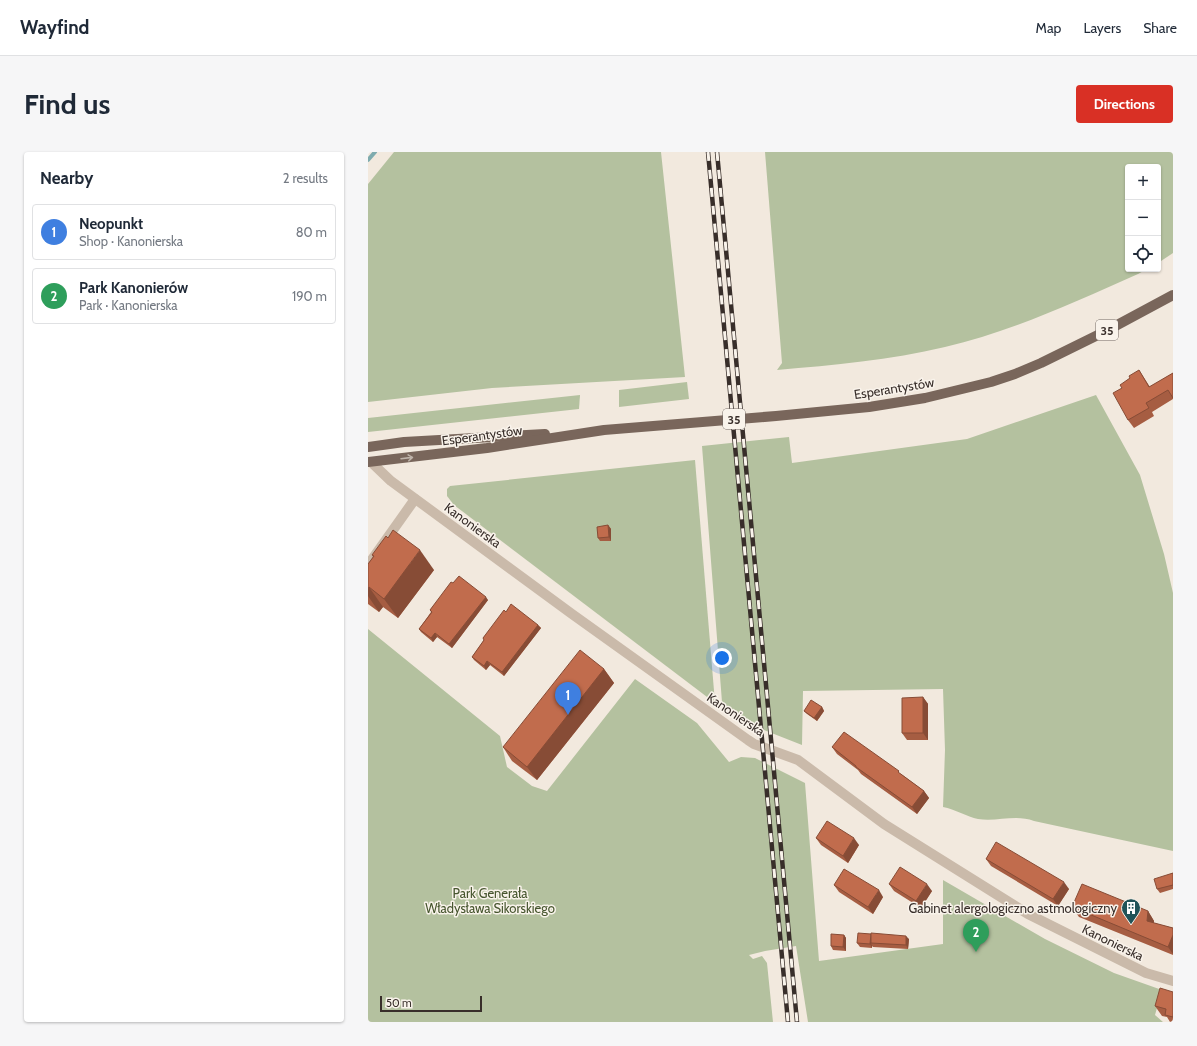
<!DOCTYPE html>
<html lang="en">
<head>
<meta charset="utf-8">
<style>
  body { margin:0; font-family:Cabin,sans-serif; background:#f6f6f7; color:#1f2937 }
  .controls { position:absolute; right:12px; top:12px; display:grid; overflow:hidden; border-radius:4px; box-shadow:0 1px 3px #0004 }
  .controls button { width:36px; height:36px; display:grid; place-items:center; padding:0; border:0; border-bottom:1px solid #e0e1e3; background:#fff; color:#1f2937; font:20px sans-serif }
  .scale { position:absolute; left:12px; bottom:10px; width:102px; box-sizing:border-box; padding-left:4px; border:2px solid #382e2a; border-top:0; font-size:11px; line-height:14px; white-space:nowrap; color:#382e2a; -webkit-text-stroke:3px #f9f3eb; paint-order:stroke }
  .you { position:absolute; left:354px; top:506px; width:14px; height:14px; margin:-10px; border:3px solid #fff; border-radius:50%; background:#1a73e8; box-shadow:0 0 0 6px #1a73e833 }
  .badge { display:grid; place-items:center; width:26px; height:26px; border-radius:50%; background:#d93025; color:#fff; font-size:13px; font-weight:700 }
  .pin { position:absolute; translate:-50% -33px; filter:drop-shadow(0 1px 2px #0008) }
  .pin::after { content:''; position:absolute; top:21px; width:14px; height:12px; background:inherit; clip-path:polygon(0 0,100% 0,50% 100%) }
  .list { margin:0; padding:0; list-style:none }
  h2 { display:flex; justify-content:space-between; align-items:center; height:52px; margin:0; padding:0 16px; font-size:17px }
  h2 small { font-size:13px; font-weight:400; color:#747a83 }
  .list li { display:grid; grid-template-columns:26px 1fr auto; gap:12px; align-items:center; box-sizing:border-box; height:56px; margin:0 8px 8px; padding:0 8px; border:1px solid #e0e1e3; border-radius:4px }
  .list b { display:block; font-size:15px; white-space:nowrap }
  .list p { margin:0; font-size:13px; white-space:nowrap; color:#747a83 }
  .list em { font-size:13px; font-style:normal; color:#747a83 }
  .icon { flex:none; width:22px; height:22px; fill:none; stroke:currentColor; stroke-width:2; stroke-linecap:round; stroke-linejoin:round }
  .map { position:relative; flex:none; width:805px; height:870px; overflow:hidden; border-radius:4px }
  header { display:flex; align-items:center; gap:24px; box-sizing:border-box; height:56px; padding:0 20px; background:#fff; border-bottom:1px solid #e0e1e3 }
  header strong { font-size:19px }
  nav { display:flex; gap:22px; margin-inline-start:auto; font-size:14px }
  .intro { display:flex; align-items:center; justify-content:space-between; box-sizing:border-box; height:96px; padding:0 24px }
  h1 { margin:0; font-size:28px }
  .button { padding:10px 18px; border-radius:4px; background:#d93025; color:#fff; font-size:14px; font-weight:700 }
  main { display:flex; gap:24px; padding:0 24px }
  aside { flex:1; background:#fff; border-radius:4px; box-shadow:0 1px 3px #0004 }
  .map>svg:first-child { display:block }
</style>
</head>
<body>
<header>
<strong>Wayfind</strong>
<nav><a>Map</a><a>Layers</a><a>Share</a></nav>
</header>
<div class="intro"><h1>Find us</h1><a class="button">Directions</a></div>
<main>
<aside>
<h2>Nearby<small>2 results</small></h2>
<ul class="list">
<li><span class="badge" style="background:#3f7fe0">1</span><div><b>Neopunkt</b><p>Shop · Kanonierska</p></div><em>80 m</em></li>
<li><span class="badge" style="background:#2e9e5b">2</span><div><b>Park Kanonierów</b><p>Park · Kanonierska</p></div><em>190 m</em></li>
</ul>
</aside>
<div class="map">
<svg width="805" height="870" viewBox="0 0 805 870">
  <rect width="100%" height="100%" fill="#f2e9de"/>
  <g fill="#b4c19f">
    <path d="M26 0H293L317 225 124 236 0 250V32Z"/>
    <path d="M397 0H805V101L790 111V15H760V117H779L770 122C707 150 645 179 577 195 522 208 466 213 409 218L414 211Z"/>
    <path d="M319 230 321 247 251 255V238Z"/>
    <path d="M212 243 211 257 0 280V266Z"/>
    <path d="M728 243 772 323 796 402 805 441V699L666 669C648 662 629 670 610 667 599 665 587 657 575 655L577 598 575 537 435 539 434 593 376 570 354 550 334 294 421 285 424 311 599 287Z"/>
    <path d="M327 308 347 551 86 353 79 344V337L82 334Z"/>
    <path d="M0 477 132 584 139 615 164 634 179 639 267 527 329 571 361 610 373 605 387 606 437 631 451 809 575 792V728L677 787 746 821 794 838 787 863 795 870H440L428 794 397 799 381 803 385 807 394 804 399 811 405 870H0Z"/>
  </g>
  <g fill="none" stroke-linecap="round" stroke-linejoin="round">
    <path stroke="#7eabae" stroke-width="4" d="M0 8 7 0"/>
    <g stroke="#cabaaa" stroke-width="10">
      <path d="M3 310 23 329 204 462 380 588 386 592 430 608 516 672 660 762 778 821 805 829"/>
      <path d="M0 413 47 347"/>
    </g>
    <g stroke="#79665b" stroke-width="10">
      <path d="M0 295 36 290 177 282"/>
      <path d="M0 310 119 296 236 278 408 264 501 255 557 246 623 230 647 222 673 211 738 179 805 143"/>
    </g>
    <g stroke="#382e2a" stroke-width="4.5">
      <g id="rail">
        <path d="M340 0 420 870"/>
        <path d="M349 0 429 870"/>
      </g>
    </g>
    <use href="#rail" stroke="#f9f3eb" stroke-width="3" stroke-dasharray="9" stroke-linecap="butt"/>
  </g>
  <g fill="#a65d42">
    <path d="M771 218 782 235 805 221V247L784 260 786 264 766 276 760 268 754 236 762 226Z"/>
    <path d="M240 373 243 377V389H232L230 386Z"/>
    <path d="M4 403 66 418 30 466 15 455 11 460 0 452V412L5 405Z"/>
    <path d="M85 431 120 448 84 496 69 485 65 490 53 480 51 477 63 460 62 458Z"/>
    <path d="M138 460 170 473 173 476 136 524 122 513 118 518 106 508 104 505 116 488 115 486Z"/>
    <path d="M236 517 246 531 169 628 144 609 135 595Z"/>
    <path d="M555 545 560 552V588H539L534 581Z"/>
    <path d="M454 555 456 559 449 569 439 562 436 559Z"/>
    <path d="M464 595 533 622 556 639 561 646 549 662 493 622 490 618 469 602Z"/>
    <path d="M448 686 491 693 480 711 453 693Z"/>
    <path d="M618 707 701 737 690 754 623 714Z"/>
    <path d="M805 721V737L792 741 789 737Z"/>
    <path d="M521 732 564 739 553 756 526 739Z"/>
    <path d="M466 733 515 745 505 762 471 740Z"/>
    <path d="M704 755 780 759 786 769V771L805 776V803L711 765Z"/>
    <path d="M476 783 478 786V799L465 798 463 794Z"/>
    <path d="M541 787 540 797 505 795 504 794V796L492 795 489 791Z"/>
    <path d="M805 840V870H802L799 865 794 864 787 854Z"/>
  </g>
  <g fill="#874c36">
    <path d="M240 373 243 377V389L241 385Z"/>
    <path d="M52 398 66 418 30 466 16 447Z"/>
    <path d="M1 435 15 455 11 460 0 444V437Z"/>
    <path d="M118 445 120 448 84 496 81 492Z"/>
    <path d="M170 473 173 476 136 524 134 520Z"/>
    <path d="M67 481 69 485 65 490 63 486Z"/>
    <path d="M119 509 122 513 118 518 116 514Z"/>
    <path d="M236 517 246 531 169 628 159 615Z"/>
    <path d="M555 545 560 552V588L555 581Z"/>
    <path d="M454 555 456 559 449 569 446 566Z"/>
    <path d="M556 639 561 646 549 662 544 655Z"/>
    <path d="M486 686 491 693 480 711 475 704Z"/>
    <path d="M696 730 701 737 690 754 685 747Z"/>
    <path d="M559 732 564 739 553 756 548 749Z"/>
    <path d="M511 738 515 745 505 762 500 755Z"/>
    <path d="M780 759 786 769 785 778 779 769Z"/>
    <path d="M503 782 505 785 503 791 504 794V796L502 792Z"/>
    <path d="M476 783 478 786V799L475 795Z"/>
    <path d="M805 783V802L800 795Z"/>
    <path d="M538 784 541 787 540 797 538 793Z"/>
  </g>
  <g fill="#c16c4d" stroke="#874c36">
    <path d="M771 218 781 235 805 221V246L800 238 778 251 781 256 760 268 745 241 754 236 752 233 762 226 761 224Z"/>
    <path d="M240 373 241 385 230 386 229 375Z"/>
    <path d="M25 378 52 398 16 447 1 435 0 437V412L6 404 4 403 18 384 20 386Z"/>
    <path d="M91 424 118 445 81 492 67 481 63 486 51 477 64 460 62 458 83 430 85 431Z"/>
    <path d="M143 452 170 473 134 520 119 509 116 514 104 505 116 488 115 486 136 458 138 460Z"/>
    <path d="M212 498 236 517 159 615 135 595Z"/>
    <path d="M555 545V581H534V546Z"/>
    <path d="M443 548 454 555 446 566 436 559Z"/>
    <path d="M476 580 531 619 530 620 556 639 544 655 488 615V614L464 595Z"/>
    <path d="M459 669 486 686 475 704 448 686Z"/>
    <path d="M628 690 696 730 685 747 618 707Z"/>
    <path d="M532 715 559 732 548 749 521 732Z"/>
    <path d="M476 717 511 738 500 755 466 733Z"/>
    <path d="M805 721V733L789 737 786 727Z"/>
    <path d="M714 732 780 759 779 769 805 776V783L800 795 704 755Z"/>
    <path d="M490 781 503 782 502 792 489 791Z"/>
    <path d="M503 781 538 784V793L503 791Z"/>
    <path d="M463 782 476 783 475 795 463 794Z"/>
    <path d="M792 836 805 840V865L797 863 798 857 787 854Z"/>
  </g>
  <defs><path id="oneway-shaft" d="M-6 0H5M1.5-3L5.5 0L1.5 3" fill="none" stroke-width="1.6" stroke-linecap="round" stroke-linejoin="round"/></defs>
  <use stroke="#bfb4aa" href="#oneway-shaft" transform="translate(39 306) rotate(-7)"/>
  <defs>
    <g id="building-pin" transform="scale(1)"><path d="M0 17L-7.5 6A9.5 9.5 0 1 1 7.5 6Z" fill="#205358" stroke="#f9f3eb"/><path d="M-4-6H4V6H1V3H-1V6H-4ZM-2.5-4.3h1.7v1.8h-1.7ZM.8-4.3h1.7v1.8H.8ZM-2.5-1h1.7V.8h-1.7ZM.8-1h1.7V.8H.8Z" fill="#fff"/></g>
  </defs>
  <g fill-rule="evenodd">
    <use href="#building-pin" x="763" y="756"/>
  </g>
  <g text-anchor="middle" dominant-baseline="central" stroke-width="3" stroke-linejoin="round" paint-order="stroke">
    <g fill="#f9f3eb" stroke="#726964" stroke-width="1">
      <rect x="728" y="168" width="22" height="20" rx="3"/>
      <rect x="355" y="257" width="22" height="20" rx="3"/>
    </g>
    <g font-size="12" font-weight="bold" fill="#382e2a">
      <text x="739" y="178">35</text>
      <text x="366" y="267">35</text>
    </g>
    <g font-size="13" fill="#382e2a" stroke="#f9f3eb">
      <text transform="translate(526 236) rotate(-9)">Esperantystów</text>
      <text transform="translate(114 283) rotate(-8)">Esperantystów</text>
      <text transform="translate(105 373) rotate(36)">Kanonierska</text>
      <text transform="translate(368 562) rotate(34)">Kanonierska</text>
      <text transform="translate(745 790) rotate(26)">Kanonierska</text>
    </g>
    <g font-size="13" fill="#46552e" stroke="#f9f3eb">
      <text x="122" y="741">Park Generała<tspan x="122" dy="15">Władysława Sikorskiego</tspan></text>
    </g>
    <g font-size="13" fill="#382e2a" stroke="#f9f3eb" text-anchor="end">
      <text x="749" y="756">Gabinet alergologiczno astmologiczny</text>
    </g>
  </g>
</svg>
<div class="controls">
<button>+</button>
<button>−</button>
<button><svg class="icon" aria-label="locate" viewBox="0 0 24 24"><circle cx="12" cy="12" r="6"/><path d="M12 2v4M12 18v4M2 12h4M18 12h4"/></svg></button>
</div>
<div class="scale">50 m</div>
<div class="you"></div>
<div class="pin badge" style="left:200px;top:563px;background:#3f7fe0">1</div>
<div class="pin badge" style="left:608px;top:800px;background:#2e9e5b">2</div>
</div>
</main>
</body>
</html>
